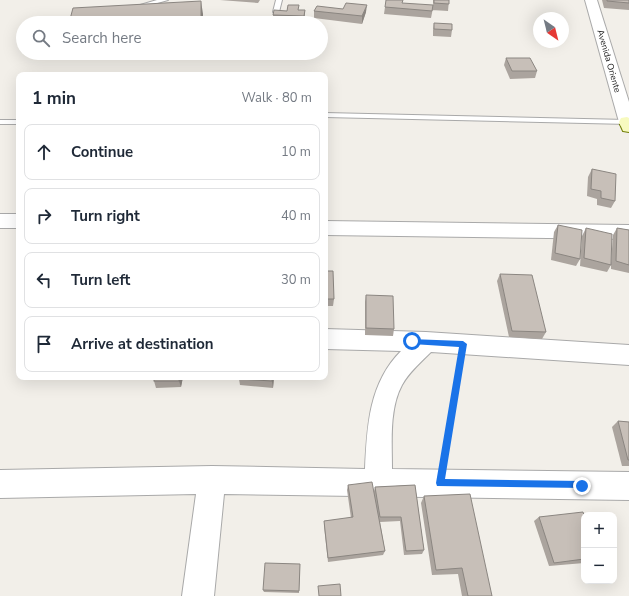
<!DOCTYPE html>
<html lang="en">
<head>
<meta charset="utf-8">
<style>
  body { margin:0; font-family:"Nunito Sans",sans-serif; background:#f6f6f7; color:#1f2937 }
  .controls { position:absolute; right:12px; bottom:12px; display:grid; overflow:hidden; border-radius:8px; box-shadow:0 4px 16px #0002 }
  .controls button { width:36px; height:36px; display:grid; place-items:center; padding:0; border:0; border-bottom:1px solid #e0e1e3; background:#fff; color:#1f2937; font:20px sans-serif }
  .compass { position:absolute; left:533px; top:12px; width:36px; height:36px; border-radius:50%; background:#fff; box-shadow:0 4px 16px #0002; rotate:145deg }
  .stop { position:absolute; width:12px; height:12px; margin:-9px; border:3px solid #1a73e8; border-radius:50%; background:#fff }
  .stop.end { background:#1a73e8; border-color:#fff; box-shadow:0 1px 4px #0008 }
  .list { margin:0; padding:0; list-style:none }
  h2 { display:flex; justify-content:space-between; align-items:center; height:52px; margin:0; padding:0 16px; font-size:17px }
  h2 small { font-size:13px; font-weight:400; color:#747a83 }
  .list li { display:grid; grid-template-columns:26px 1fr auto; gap:12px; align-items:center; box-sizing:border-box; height:56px; margin:0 8px 8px; padding:0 8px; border:1px solid #e0e1e3; border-radius:8px }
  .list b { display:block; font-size:15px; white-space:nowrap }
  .list em { font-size:13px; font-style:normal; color:#747a83 }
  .icon { flex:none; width:22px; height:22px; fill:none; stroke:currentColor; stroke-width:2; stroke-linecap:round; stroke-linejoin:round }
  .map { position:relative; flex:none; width:629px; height:596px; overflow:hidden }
  .search { position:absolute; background:#fff; box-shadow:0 4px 16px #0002; left:16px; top:16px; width:312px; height:44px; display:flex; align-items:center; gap:10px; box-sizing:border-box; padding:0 14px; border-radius:22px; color:#747a83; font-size:15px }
  .panel { position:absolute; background:#fff; box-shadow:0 4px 16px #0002; left:16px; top:72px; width:312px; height:308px; border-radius:8px }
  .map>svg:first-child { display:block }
</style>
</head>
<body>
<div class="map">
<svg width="629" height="596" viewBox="0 0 629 596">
  <rect width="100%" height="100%" fill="#f2efe9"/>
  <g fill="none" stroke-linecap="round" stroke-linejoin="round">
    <g stroke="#a9a9a9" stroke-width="2">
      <g id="lane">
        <path d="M157 0H168L133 10 130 8Z"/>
        <path d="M276 0H282L279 12 276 14 273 12Z"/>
        <path d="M325 113 627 120H629V124L325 117Z"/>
        <rect x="0" y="120" width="19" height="4"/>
      </g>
    </g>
    <g stroke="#a9a9a9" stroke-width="2">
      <g id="street">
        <path d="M585 0H597L629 102V126H621L619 122Z"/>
        <rect x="0" y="214" width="19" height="14"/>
        <path d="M325 221 629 225V239L325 235Z"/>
        <path d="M325 329 426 332 629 345V365L431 352C421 362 409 372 402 385 389 409 392 442 392 469L629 472V500L224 494 214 596H182L196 494 0 498V470L212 466 365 469C367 426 369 383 401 351L325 349Z"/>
      </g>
    </g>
    <g stroke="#707d05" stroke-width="2">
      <path id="secondary" d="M627 117 629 118V132L623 131 619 122 621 118Z"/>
    </g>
    <path stroke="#fa8072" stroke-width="2.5" stroke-dasharray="2 2" stroke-linecap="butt" d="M455 395 460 364"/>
    <path stroke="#fa8072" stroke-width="3" stroke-dasharray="2.5 2.5" stroke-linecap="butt" d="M444 458 455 394"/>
    <use href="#lane" fill="#fff" fill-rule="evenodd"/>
    <use href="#street" fill="#fff" fill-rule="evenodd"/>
    <use href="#secondary" fill="#f7fabf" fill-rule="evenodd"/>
  </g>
  <g fill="#aba49e">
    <path d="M220 0H260L258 3Z"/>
    <path d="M433 0H449L448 11 432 10 433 8 431 18 384 14 385 7 433 5Z"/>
    <path d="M602 0H629V10L604 8Z"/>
    <path d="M299 10H305V23L274 22 273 15Z"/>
    <path d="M314 11 366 12 362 24 314 18Z"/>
    <path d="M434 23 452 30 451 37 433 36V30Z"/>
    <path d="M67 53H100L67 55Z"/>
    <path d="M108 53H151L150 55 109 58Z"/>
    <path d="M506 58 537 71 535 78 510 79 504 65Z"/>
    <path d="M592 169 615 201 611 208 597 205V199L587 196 588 177Z"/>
    <path d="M558 225 580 259 576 266 551 260 554 232Z"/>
    <path d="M586 228 611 263 613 235 617 228 629 230V273L611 269V265L607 272 580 266 582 236Z"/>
    <path d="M325 271 334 299 333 306H325Z"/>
    <path d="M500 274 546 332 542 339 509 337 497 281Z"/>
    <path d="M366 295 394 329 393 336 365 335V302Z"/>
    <path d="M183 377 181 387 156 388 154 381Z"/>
    <path d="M239 377H274L273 388 240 385 239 379Z"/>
    <path d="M618 421 629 422V466H622L612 427Z"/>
    <path d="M348 485 374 491 375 487 415 485 424 550 422 554 404 555 400 521 380 522 385 551 383 555 328 562 324 526V521L351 518 347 490Z"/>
    <path d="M424 496 492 596H462L458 574 432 575 421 503Z"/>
    <path d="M584 515V563L549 566 534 521 539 517Z"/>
    <path d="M300 564 299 593 264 592 263 590Z"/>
  </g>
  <g fill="#8b8681">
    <path d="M201 1 203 14V23H201Z"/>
    <path d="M367 5 366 12 362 24V16Z"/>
    <path d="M179 377H183L181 387 179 381Z"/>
    <path d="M272 377H274L273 388 272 381Z"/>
  </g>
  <g fill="#c7bfb8" stroke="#8b8681">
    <path d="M386 0H403L402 3 433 5 432 11 385 7Z"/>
    <path d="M434 0H449V4L434 3Z"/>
    <path d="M607 0H629V3L607 1Z"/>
    <path d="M201 1V23H69L73 8Z"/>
    <path d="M346 3 367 5 362 16 314 11 317 6 343 9Z"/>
    <path d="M288 5H299L298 10H305L304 16 273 15 274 10 287 11Z"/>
    <path d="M434 23 452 24V30L434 29Z"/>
    <path d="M506 58H530L537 71H512Z"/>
    <path d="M592 169 616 174 615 201 601 198V191L591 189Z"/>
    <path d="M558 225 582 230 580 259 555 253Z"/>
    <path d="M586 228 612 234 611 265 584 258Z"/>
    <path d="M617 228 629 230V265L616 261Z"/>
    <path d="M325 271H333L334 299H325Z"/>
    <path d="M500 274 532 275 546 332 512 331Z"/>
    <path d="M366 295 393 296 394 329 366 328Z"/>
    <rect x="154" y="377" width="25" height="4"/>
    <path d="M239 377H272V381L239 379Z"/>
    <path d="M618 421 629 422V460H628Z"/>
    <path d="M372 482 385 551 328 558 324 521 353 517 348 485Z"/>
    <path d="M415 485 424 550 406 551 401 517H380L375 487Z"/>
    <path d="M470 494 492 596H468L462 568 436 570 424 496Z"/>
    <path d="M583 512 584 515V559L554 563 539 517Z"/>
    <path d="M265 563 300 564 299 591 263 590Z"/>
    <path d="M340 584 341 596H319L318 586Z"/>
  </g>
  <path fill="#1a73e8" d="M410 339 463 341 467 344 445 479 582 481 585 483V488L437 486 436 483 459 347 412 344 410 343Z"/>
  <g text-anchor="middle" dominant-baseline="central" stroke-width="4" stroke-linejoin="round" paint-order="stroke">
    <g font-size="9" fill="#222" stroke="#fff">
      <text transform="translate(609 61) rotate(74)">Avenida Oriente</text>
    </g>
  </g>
</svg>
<div class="controls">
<button>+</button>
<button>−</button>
</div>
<svg class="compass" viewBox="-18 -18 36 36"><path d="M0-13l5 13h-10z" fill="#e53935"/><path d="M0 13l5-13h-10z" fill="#747a83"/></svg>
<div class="stop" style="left:412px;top:341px"></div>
<div class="stop end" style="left:582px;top:486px"></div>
<div class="search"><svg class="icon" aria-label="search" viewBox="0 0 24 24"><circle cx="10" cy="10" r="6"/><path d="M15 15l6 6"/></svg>Search here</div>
<section class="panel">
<h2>1 min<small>Walk · 80 m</small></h2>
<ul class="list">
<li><svg class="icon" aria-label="ahead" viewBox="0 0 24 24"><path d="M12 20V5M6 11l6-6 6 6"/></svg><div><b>Continue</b></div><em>10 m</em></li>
<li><svg class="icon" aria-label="right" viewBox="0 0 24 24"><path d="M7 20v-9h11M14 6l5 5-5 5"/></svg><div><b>Turn right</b></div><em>40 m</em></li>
<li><svg class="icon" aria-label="left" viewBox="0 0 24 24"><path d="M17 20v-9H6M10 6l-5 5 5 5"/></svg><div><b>Turn left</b></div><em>30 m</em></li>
<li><svg class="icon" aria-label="arrive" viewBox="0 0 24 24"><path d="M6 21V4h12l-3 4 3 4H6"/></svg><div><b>Arrive at destination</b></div></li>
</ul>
</section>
</div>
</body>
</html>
